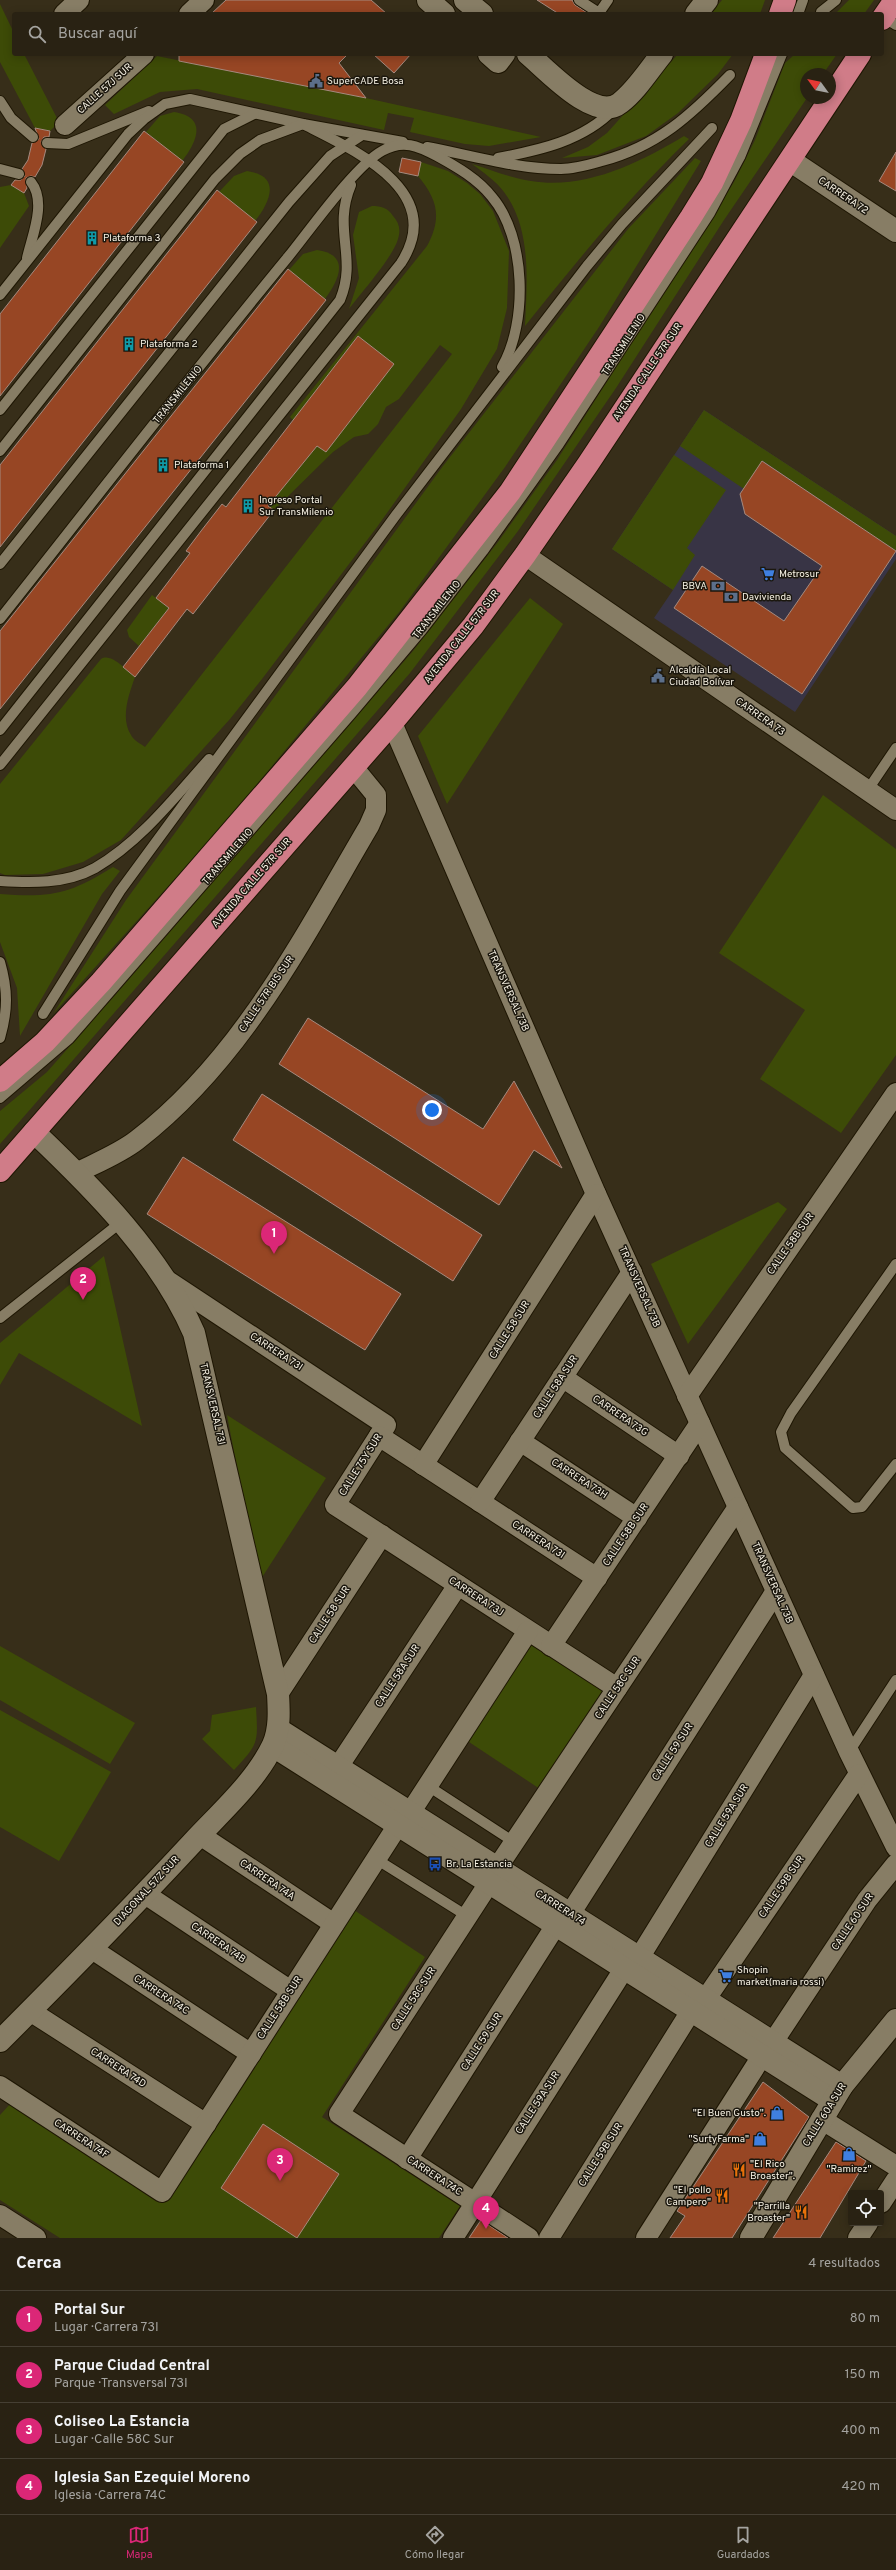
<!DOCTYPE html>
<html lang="es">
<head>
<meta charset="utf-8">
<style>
  body { margin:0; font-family:Overpass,sans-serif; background:#312a1c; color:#f1f3f6 }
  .controls { position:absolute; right:12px; bottom:12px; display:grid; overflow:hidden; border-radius:4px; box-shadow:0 2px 10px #0003 }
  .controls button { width:36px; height:36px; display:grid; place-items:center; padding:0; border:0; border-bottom:1px solid #453f33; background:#292213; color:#f1f3f6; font:20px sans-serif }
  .compass { position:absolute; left:800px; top:68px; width:36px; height:36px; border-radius:50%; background:#292213; box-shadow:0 2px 10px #0003; rotate:303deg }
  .you { position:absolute; left:432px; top:1110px; width:14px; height:14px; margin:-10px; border:3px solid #fff; border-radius:50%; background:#1a73e8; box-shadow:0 0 0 6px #1a73e833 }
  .badge { display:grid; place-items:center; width:26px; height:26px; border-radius:50%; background:#db2777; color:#fff; font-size:13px; font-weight:700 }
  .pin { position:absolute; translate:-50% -33px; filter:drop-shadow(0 1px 2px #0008) }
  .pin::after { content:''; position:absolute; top:21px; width:14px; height:12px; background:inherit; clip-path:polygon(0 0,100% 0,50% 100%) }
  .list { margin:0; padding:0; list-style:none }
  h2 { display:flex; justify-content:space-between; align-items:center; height:52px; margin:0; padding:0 16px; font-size:17px }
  h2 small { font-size:13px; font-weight:400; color:#a5a4a0 }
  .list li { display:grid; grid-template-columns:26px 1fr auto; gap:12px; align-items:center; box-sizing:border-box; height:56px; padding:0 16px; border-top:1px solid #453f33 }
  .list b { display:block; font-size:15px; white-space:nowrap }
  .list p { margin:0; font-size:13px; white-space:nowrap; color:#a5a4a0 }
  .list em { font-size:13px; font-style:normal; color:#a5a4a0 }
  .icon { flex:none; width:22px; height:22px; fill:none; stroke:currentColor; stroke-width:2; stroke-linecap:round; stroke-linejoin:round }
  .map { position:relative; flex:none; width:896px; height:2238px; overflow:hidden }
  .search { position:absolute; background:#292213; box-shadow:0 2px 10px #0003; left:12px; right:12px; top:12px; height:44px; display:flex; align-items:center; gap:10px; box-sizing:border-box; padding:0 14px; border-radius:4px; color:#a5a4a0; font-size:15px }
  .sheet { height:276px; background:#292213 }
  nav { display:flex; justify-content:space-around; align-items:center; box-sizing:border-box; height:56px; border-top:1px solid #453f33; background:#292213; font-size:11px; color:#a5a4a0 }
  nav a { display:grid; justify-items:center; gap:2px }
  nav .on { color:#db2777 }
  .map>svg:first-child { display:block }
</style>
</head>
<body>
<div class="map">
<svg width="896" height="2238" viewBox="0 0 896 2238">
  <rect width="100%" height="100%" fill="#372e19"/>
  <path fill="#383445" d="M704 410 896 536V559L795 712 654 618 673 590 612 549Z"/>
  <g fill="#3d4b07">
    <path d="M722 0H765L760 14H710Z"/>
    <path d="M849 0H874L864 14H835Z"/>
    <path d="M0 4 14 33V54H24L59 122 50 131 35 128 0 62Z"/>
    <path d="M678 54H733L718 74 678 113 646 136 597 155 562 158 588 147 607 133Z"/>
    <path d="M795 54H837L823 74H806L807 98 724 220 616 388 518 531 410 673 0 1144V1111L47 1072 123 986 413 651 498 542 557 460 734 182 755 140 785 63Z"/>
    <path d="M157 56 366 98 541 137 489 146 465 144 410 132 414 118 388 113 384 130 197 89 160 92 114 114 105 105Z"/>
    <path d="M174 112C208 117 197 142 182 161L146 132 160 116Z"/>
    <path d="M684 136 689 139C629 197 577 261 525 326 527 283 532 229 504 192 496 181 483 172 472 164 492 170 510 178 531 181 585 190 639 163 684 136Z"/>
    <path d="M695 158 701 161 599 327 505 467 400 611 225 823 53 1014 126 900 443 466 628 229Z"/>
    <path d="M421 162 448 171 467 183 480 194 493 211 509 251 507 308 497 349 461 409 377 527 262 679 230 719 121 840 83 862 43 874 5 875 0 873V784L101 659C111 652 127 671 135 677 129 694 120 718 131 735 133 740 141 744 145 747L452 354 440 345 399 399 386 407 378 424 368 434 354 437 333 452 274 510 268 506 317 446 290 417 427 246C442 218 438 200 418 176Z"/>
    <path d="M247 171C282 176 270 202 255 221L219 192 234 176Z"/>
    <path d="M11 185 24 193 29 206 0 248V187Z"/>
    <path d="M372 206C381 206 388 208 393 216 399 223 401 229 398 239 393 257 361 293 349 309L359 278 353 235 359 212Z"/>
    <path d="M317 250C351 255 339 280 325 299L289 270 303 254Z"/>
    <path d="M704 410 896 536V551L763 461 744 489 680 446Z"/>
    <path d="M674 455 726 490 687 548 695 555 673 590 612 549Z"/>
    <path d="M152 595 169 608 139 646 129 637 127 630Z"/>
    <path d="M530 598 563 624 447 804 418 736Z"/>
    <path d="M823 795 896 849V1055L841 1133 760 1079 805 1010 719 953Z"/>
    <path d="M113 867 120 871 102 894 20 1036 17 988 0 942V894C51 898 70 894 113 867Z"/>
    <path d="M778 1202 787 1209 688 1344 651 1264Z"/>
    <path d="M104 1256 142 1426 19 1353 0 1385V1343Z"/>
    <path d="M227 1415 326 1478 259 1582Z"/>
    <path d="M532 1640 606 1689 540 1789 466 1740Z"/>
    <path d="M0 1646 135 1723 110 1764 0 1700Z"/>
    <path d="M256 1707C258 1743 259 1743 234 1770L202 1739 210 1731 212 1715Z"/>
    <path d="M0 1710 111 1772 59 1861 0 1827Z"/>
    <path d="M354 1910 425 1957 322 2117 460 2206 439 2238H60L0 2200V2115L11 2103 162 2202Z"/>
  </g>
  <g fill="#974624" stroke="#a58a7f">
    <path d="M226 0H371L387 14H211Z"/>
    <path d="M537 0H572L575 5 589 14H559Z"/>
    <path d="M179 54H348L339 63 366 98 179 61Z"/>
    <path d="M373 54H411L394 73Z"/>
    <path d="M35 128 50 131 49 137H44L41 142 46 149 42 165 35 177 31 176 26 178 27 188 24 193 11 185 15 180H21L25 176 22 169 28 160 32 143 39 139Z"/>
    <path d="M144 131 184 162 0 396V314Z"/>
    <path d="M896 152V191L879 181Z"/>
    <path d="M402 158 421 162 418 176 399 172Z"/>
    <path d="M217 190 257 222 0 547V465Z"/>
    <path d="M288 269 326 300 0 709V631Z"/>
    <path d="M358 336 394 364 326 452 317 446 268 506 274 510 193 614 187 609 135 677 123 667 169 608 156 598 190 553 186 551 201 531 222 504 226 507Z"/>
    <path d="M762 461 896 551 802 694 674 608 702 566 784 621 822 566 745 514 740 494Z"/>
    <path d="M308 1018 483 1129 514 1081 562 1168 534 1150 499 1205 279 1064Z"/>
    <path d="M262 1094 482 1235 453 1281 233 1140Z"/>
    <path d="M183 1157 401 1294 365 1350 147 1214Z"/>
    <path d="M763 2082 809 2117 732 2238H670L685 2216 677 2211Z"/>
    <path d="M263 2124 339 2174 297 2238 221 2188Z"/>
    <path d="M836 2142 866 2161 820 2238H773Z"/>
    <path d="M481 2220 508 2238H469Z"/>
  </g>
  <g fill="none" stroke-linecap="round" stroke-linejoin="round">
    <g stroke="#1e1603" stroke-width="12">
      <g id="service">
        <path d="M579 0 599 13 608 0"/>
        <path d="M821 12 836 0"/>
        <path d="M798 14 803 0"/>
        <path d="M883 17 896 25"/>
        <path d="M0 101 11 118 33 137"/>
        <path d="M47 143 68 144 149 111"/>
        <path d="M427 147C470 155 516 169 561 169 575 169 588 165 602 161 658 146 691 115 730 75"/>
        <path d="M498 158C540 150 583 141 614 109"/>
        <path d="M0 169 19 174"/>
        <path d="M27 258C32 236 47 202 31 182"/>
        <path d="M0 295 128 134 144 119 165 104 190 99 303 124 403 142"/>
        <path d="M0 410 224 129 254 114"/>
        <path d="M0 451 215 179 240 154 260 140 303 124C354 150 448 191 401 263L0 765"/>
        <path d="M0 564 289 202 330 156 362 135"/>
        <path d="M0 619C96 498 190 376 288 257 310 230 355 166 382 151 403 139 418 146 437 156 457 167 478 179 492 197 526 237 528 322 502 367"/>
        <path d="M0 730 340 300C358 257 332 230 351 185"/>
        <path d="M867 791 896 748"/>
        <path d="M0 881C31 883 66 884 95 868 140 842 175 797 209 759"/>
        <path d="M0 962C8 990 8 1010 0 1038"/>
        <path d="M43 1014 120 891 396 515 587 266 622 224 712 128"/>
        <path d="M0 1098 69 1039 352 713 422 630 483 551 559 444 710 213 740 157 782 54"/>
        <path d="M896 1264 791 1413 781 1432 785 1448 853 1508 862 1507 896 1464"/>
        <path d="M0 1318 120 1223"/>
        <path d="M849 1752 896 1680"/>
        <path d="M428 1786 514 1842"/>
        <path d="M376 1859 467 1916"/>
      </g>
    </g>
    <g stroke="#1e1603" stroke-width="22">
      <g id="minor">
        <path d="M64 14 79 0"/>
        <path d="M189 14 204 0"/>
        <path d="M65 125 144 54"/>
        <path d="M525 555 896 810"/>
        <path d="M392 723 596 1194 849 1752 896 1847"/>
        <path d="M76 1173C96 1163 119 1154 137 1140 242 1059 303 938 369 826L376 810V795L353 767"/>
        <path d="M165 1279 386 1425 335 1505 617 1688"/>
        <path d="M562 1377 679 1456"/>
        <path d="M687 1396 896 1093"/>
        <path d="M379 1436 597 1578"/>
        <path d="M520 1441 637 1518"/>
        <path d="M423 1465 596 1194"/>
        <path d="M480 1502 632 1272"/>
        <path d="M551 1646 700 1423"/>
        <path d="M278 1694 382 1535"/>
        <path d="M338 1767 458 1585"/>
        <path d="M410 1813 528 1631"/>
        <path d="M200 1835 334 1924"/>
        <path d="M497 1868 738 1507"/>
        <path d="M489 1883 339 2114 529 2238"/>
        <path d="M145 1894 291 1991"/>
        <path d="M570 1914 776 1591"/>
        <path d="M92 1949 251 2054"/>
        <path d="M639 1958 814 1675"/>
        <path d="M705 2000 859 1774"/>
        <path d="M30 2011 206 2124"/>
        <path d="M773 2042 867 1900 896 1864"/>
        <path d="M0 2086 162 2192 398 1825"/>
        <path d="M821 2119 896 2166"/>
        <path d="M407 2159 556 1925"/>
        <path d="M881 2203 896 2180"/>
        <path d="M0 2215 36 2238"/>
        <path d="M453 2238 624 1969"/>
        <path d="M549 2238 691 2011"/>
        <path d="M646 2238 762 2056"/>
        <path d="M858 2238 868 2223"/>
      </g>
    </g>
    <g stroke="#1e1603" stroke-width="24">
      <g id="tertiary">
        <path d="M428 0 444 14"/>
        <path d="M465 0 482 14"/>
        <path d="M696 14 707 0"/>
        <path d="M489 54 498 62 504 54"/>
        <path d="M528 54C546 69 595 123 620 103 636 91 649 70 662 54"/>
        <path d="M791 161 896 231"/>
        <path d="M278 1729 842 2086"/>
        <path d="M273 1746 832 2100"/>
        <path d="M0 2041C66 1975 131 1909 194 1841 221 1812 256 1781 273 1745 280 1729 279 1711 278 1694L194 1333C160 1255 95 1190 34 1132"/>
        <path d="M751 2238 842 2086 896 2020"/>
      </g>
    </g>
    <g stroke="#1e1603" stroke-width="24">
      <g id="trunk">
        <path d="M780 14 785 0"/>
        <path d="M882 19 895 0"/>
        <path d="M0 1081 45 1042 101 982 357 687 510 492 691 217 712 183 741 121 766 54"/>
        <path d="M0 1171 392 723 473 626 525 555 588 464 860 54"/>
      </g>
    </g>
    <use href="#service" stroke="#877d65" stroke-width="10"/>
    <use href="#minor" stroke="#877d65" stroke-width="20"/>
    <use href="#tertiary" stroke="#877d65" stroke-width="22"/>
    <use href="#trunk" stroke="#d07c88" stroke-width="22"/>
  </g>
  <defs>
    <g id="civic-bare" transform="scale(1.08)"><path d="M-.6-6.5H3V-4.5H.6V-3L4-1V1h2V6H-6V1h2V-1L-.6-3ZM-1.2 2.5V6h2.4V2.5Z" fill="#5c6f8a" stroke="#1b170e" stroke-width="2.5" paint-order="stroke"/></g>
    <g id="building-bare" transform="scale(1.08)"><path d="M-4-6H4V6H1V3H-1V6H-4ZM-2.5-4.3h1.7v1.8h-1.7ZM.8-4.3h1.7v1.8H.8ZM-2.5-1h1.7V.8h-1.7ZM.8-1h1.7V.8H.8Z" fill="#0f9aa8" stroke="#1b170e" stroke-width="2.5" paint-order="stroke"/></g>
    <g id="supermarket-bare" transform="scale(1.08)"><path d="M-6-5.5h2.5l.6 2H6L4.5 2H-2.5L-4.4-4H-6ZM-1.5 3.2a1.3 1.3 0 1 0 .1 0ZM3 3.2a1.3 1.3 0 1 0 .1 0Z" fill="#3f7fe0" stroke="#1b170e" stroke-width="2.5" paint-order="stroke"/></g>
    <g id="bank-bare" transform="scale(1.08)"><path d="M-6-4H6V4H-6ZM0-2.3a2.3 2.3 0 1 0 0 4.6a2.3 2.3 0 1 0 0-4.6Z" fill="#5c6f8a" stroke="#1b170e" stroke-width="2.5" paint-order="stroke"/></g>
    <g id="bus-bare" transform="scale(1.08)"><path d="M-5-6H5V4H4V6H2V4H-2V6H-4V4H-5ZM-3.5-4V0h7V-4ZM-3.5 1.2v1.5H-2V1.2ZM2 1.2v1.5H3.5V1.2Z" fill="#1a4fb4" stroke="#1b170e" stroke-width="2.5" paint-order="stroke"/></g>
    <g id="shop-bare" transform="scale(1.08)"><path d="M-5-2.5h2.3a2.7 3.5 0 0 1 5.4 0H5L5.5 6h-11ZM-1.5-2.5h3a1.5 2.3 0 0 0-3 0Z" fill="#3f7fe0" stroke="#1b170e" stroke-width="2.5" paint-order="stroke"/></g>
    <g id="restaurant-bare" transform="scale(1.08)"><path d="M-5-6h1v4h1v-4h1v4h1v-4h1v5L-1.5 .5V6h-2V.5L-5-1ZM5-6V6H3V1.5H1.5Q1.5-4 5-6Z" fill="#e8710a" stroke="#1b170e" stroke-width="2.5" paint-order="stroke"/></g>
  </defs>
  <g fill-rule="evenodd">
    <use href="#civic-bare" x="316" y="81"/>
    <use href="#building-bare" x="92" y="238"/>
    <use href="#building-bare" x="129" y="344"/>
    <use href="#building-bare" x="163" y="465"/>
    <use href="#building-bare" x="248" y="506"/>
    <use href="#supermarket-bare" x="768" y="574"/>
    <use href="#bank-bare" x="718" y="586"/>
    <use href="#bank-bare" x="731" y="597"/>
    <use href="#civic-bare" x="658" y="676"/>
    <use href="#bus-bare" x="435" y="1864"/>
    <use href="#supermarket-bare" x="726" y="1976"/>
    <use href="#shop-bare" x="777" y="2113"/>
    <use href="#shop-bare" x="760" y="2139"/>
    <use href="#shop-bare" x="849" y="2154"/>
    <use href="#restaurant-bare" x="739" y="2170"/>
    <use href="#restaurant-bare" x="722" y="2196"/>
    <use href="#restaurant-bare" x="801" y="2212"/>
  </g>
  <g text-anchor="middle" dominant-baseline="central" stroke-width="3" stroke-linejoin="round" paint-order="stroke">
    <g font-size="10" fill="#f7f2e4" stroke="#1b170e" text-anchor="start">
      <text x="327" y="81">SuperCADE Bosa</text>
      <text x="103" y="238">Plataforma 3</text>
      <text x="140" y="344">Plataforma 2</text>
      <text x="174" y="465">Plataforma 1</text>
      <text x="259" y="500">Ingreso Portal<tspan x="259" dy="12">Sur TransMilenio</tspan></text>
      <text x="779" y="574">Metrosur</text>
      <text x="707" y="586" text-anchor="end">BBVA</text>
      <text x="742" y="597">Davivienda</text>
      <text x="669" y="670">Alcaldía Local<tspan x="669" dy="12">Ciudad Bolívar</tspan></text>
      <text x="446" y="1864">Br. La Estancia</text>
      <text x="737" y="1970">Shopin<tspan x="737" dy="12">market(maria rossi)</tspan></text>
      <text x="766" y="2113" text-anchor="end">"El Buen Gusto".</text>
      <text x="749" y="2139" text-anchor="end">"SurtyFarma"</text>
      <text x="750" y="2164">"El Rico<tspan x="750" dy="12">Broaster".</tspan></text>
      <text x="849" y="2169" text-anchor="middle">"Ramirez"</text>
      <text x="711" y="2190" text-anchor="end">"El pollo<tspan x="711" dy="12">Campero"</tspan></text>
      <text x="790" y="2206" text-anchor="end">"Parrilla<tspan x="790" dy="12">Broaster"</tspan></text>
    </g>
    <g font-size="10" fill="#f7f2e4" stroke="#1b170e">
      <text transform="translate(105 89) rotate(-42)">CALLE 57J SUR</text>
      <text transform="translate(843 196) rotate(34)">CARRERA 72</text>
      <text transform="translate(624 345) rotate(-57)">TRANSMILENIO</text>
      <text transform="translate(648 372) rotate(-56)">AVENIDA CALLE 57R SUR</text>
      <text transform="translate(178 395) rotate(-51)">TRANSMILENIO</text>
      <text transform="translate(437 610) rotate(-52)">TRANSMILENIO</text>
      <text transform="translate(462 637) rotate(-52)">AVENIDA CALLE 57R SUR</text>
      <text transform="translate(760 717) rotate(35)">CARRERA 73</text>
      <text transform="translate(228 857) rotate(-49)">TRANSMILENIO</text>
      <text transform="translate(252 883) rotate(-49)">AVENIDA CALLE 57R SUR</text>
      <text transform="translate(508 991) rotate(66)">TRANSVERSAL 73B</text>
      <text transform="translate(267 994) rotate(-56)">CALLE 57R BIS SUR</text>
      <text transform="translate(791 1244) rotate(-55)">CALLE 58B SUR</text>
      <text transform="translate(639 1287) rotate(66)">TRANSVERSAL 73B</text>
      <text transform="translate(510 1330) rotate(-58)">CALLE 58 SUR</text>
      <text transform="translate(276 1352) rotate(33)">CARRERA 73I</text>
      <text transform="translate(556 1387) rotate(-57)">CALLE 58A SUR</text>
      <text transform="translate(212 1404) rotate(77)">TRANSVERSAL 73I</text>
      <text transform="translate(620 1416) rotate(34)">CARRERA 73G</text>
      <text transform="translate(361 1465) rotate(-58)">CALLE 75Y SUR</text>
      <text transform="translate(579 1479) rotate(33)">CARRERA 73H</text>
      <text transform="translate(626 1535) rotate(-56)">CALLE 58B SUR</text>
      <text transform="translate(538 1540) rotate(33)">CARRERA 73I</text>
      <text transform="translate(772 1583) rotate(66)">TRANSVERSAL 73B</text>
      <text transform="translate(476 1597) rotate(33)">CARRERA 73J</text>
      <text transform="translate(330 1615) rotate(-57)">CALLE 58 SUR</text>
      <text transform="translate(398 1676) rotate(-57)">CALLE 58A SUR</text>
      <text transform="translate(618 1688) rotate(-56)">CALLE 58C SUR</text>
      <text transform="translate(673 1752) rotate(-57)">CALLE 59 SUR</text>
      <text transform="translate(727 1816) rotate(-58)">CALLE 59A SUR</text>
      <text transform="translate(267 1880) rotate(34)">CARRERA 74A</text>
      <text transform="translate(782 1887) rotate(-56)">CALLE 59B SUR</text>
      <text transform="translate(147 1891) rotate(-47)">DIAGONAL 57Z SUR</text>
      <text transform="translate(560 1908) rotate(32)">CARRERA 74</text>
      <text transform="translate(853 1922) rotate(-56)">CALLE 60 SUR</text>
      <text transform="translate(218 1943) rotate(34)">CARRERA 74B</text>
      <text transform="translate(161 1995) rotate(33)">CARRERA 74C</text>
      <text transform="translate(414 1999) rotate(-57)">CALLE 58C SUR</text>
      <text transform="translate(280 2008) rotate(-57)">CALLE 58B SUR</text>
      <text transform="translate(482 2042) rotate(-57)">CALLE 59 SUR</text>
      <text transform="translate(118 2068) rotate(33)">CARRERA 74D</text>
      <text transform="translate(538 2103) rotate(-57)">CALLE 59A SUR</text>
      <text transform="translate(825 2115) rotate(-58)">CALLE 60A SUR</text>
      <text transform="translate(81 2139) rotate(33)">CARRERA 74F</text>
      <text transform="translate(601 2155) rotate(-58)">CALLE 59B SUR</text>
      <text transform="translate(434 2176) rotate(33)">CARRERA 74C</text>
    </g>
  </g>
</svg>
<div class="controls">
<button><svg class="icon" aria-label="locate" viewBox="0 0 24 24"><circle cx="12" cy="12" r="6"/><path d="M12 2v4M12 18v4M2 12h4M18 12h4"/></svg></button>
</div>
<svg class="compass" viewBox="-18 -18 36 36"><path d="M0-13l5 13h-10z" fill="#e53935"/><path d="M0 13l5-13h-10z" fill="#a5a4a0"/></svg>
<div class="you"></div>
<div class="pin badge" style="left:274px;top:1254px">1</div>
<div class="pin badge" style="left:83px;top:1300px">2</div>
<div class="pin badge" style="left:280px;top:2181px">3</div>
<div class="pin badge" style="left:486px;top:2229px">4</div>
<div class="search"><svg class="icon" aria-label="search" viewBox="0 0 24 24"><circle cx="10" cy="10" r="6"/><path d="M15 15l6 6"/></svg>Buscar aquí</div>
</div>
<section class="sheet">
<h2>Cerca<small>4 resultados</small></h2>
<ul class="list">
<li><span class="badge">1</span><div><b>Portal Sur</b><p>Lugar · Carrera 73I</p></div><em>80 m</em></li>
<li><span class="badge">2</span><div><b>Parque Ciudad Central</b><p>Parque · Transversal 73I</p></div><em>150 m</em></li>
<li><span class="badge">3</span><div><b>Coliseo La Estancia</b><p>Lugar · Calle 58C Sur</p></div><em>400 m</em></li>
<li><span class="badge">4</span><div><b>Iglesia San Ezequiel Moreno</b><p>Iglesia · Carrera 74C</p></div><em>420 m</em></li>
</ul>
</section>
<nav>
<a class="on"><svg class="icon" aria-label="map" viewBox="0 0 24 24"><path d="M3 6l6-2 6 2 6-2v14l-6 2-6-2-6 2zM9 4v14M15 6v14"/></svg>Mapa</a>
<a><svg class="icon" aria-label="directions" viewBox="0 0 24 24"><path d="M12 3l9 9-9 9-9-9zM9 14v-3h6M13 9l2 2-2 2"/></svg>Cómo llegar</a>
<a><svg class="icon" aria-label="saved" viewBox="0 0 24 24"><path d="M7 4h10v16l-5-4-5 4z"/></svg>Guardados</a>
</nav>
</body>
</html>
